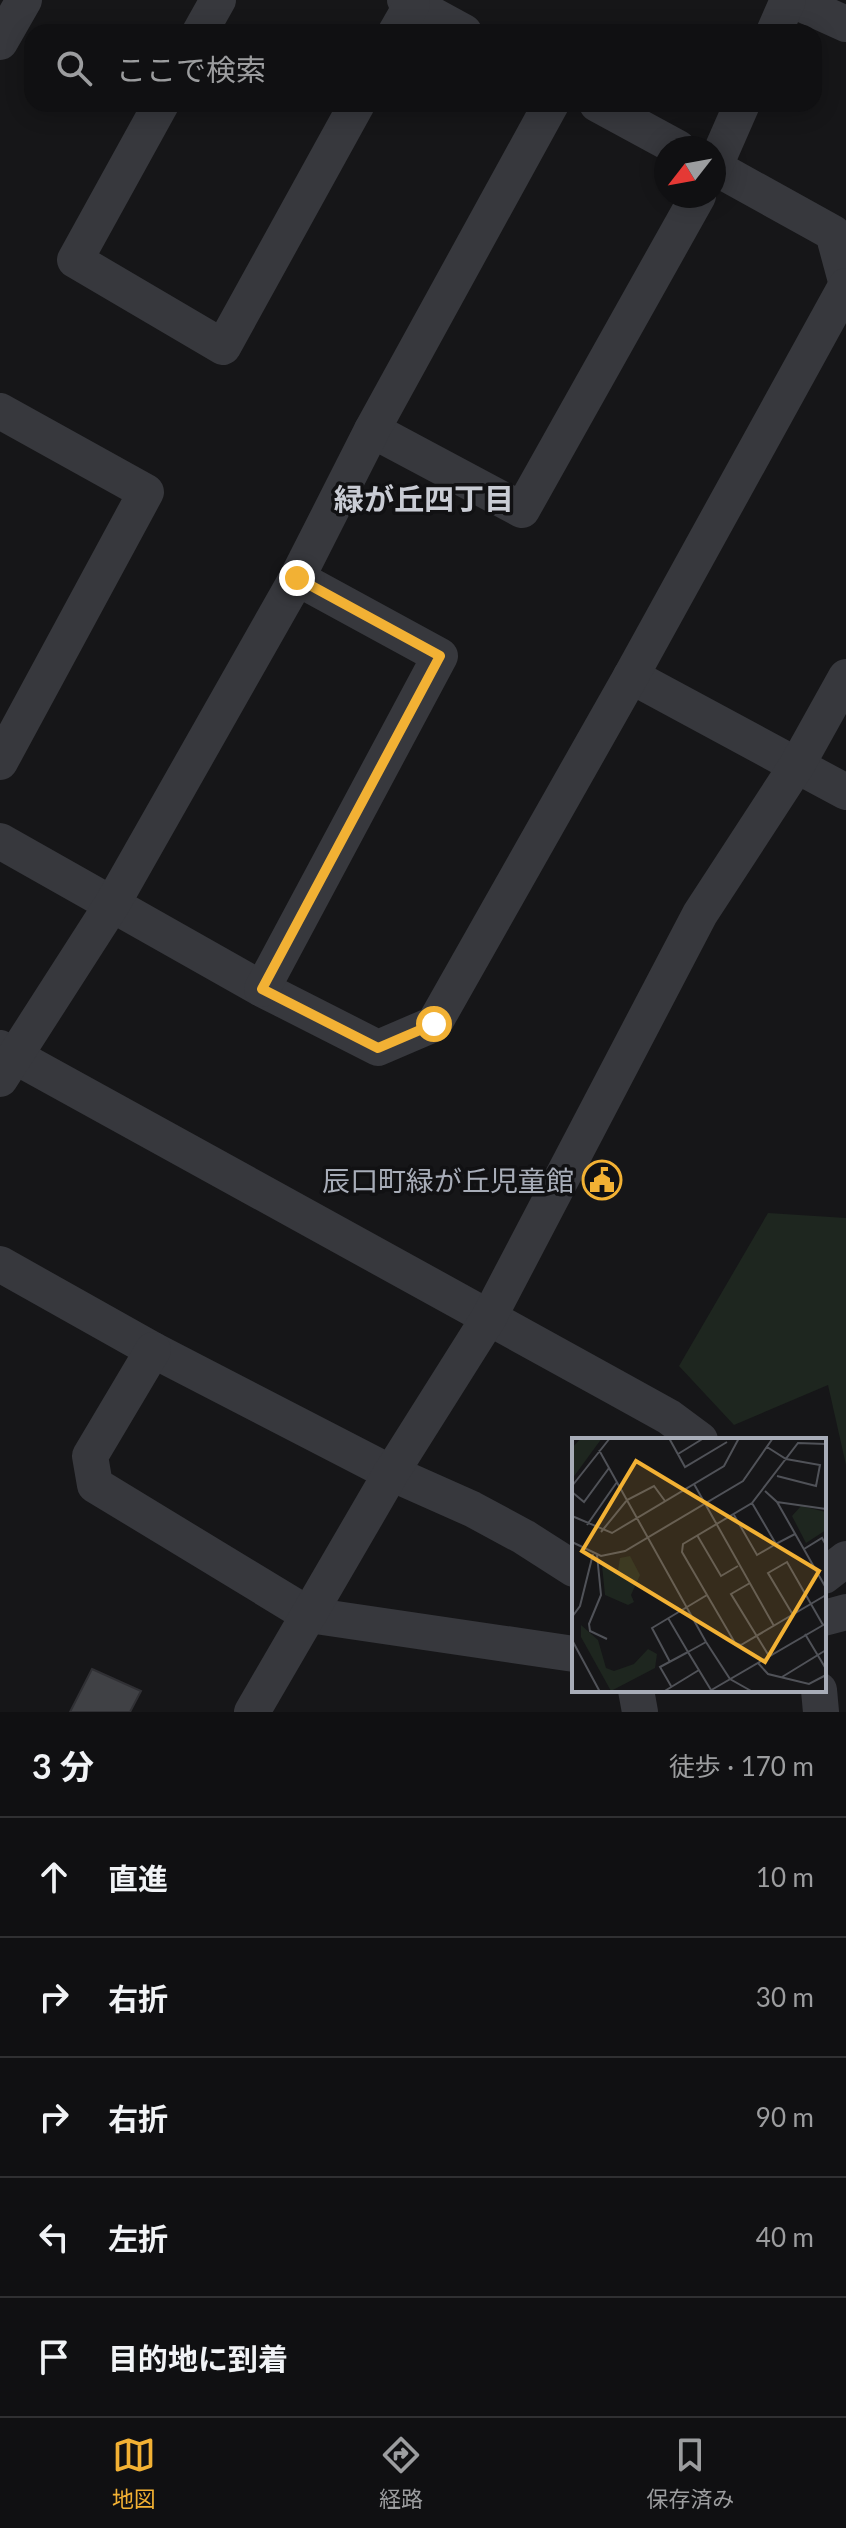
<!DOCTYPE html>
<html lang="ja">
<head>
<meta charset="utf-8">
<style>
  body { margin:0; font-family:Lato,"Noto Sans JP",sans-serif; background:#19191b; color:#f1f3f6 }
  .compass { position:absolute; left:654px; top:136px; width:72px; height:72px; border-radius:50%; background:#101012; box-shadow:0 4px 20px #0003; rotate:239deg }
  .stop { position:absolute; width:24px; height:24px; margin:-18px; border:6px solid #f2b134; border-radius:50%; background:#fff }
  .stop.end { background:#f2b134; border-color:#fff; box-shadow:0 2px 8px #0008 }
  .list { margin:0; padding:0; list-style:none }
  h2 { display:flex; justify-content:space-between; align-items:center; height:104px; margin:0; padding:0 32px; font-size:34px }
  h2 small { font-size:26px; font-weight:400; color:#9c9d9f }
  .list li { display:grid; grid-template-columns:52px 1fr auto; gap:24px; align-items:center; box-sizing:border-box; height:120px; padding:0 32px; border-top:2px solid #303032 }
  .list b { display:block; font-size:30px; white-space:nowrap }
  .list em { font-size:26px; font-style:normal; color:#9c9d9f }
  .icon { flex:none; width:44px; height:44px; fill:none; stroke:currentColor; stroke-width:2; stroke-linecap:round; stroke-linejoin:round }
  .map { position:relative; flex:none; width:846px; height:1712px; overflow:hidden }
  .search { position:absolute; background:#101012; box-shadow:0 4px 20px #0003; left:24px; right:24px; top:24px; height:88px; display:flex; align-items:center; gap:20px; box-sizing:border-box; padding:0 28px; border-radius:24px; color:#9c9d9f; font-size:30px }
  .sheet { height:704px; background:#101012 }
  nav { display:flex; justify-content:space-around; align-items:center; box-sizing:border-box; height:112px; border-top:2px solid #303032; background:#101012; font-size:22px; color:#9c9d9f }
  nav a { display:grid; justify-items:center; gap:4px }
  nav .on { color:#f2b134 }
  .map>svg:first-child { display:block }
</style>
</head>
<body>
<div class="map">
<svg width="846" height="1712" viewBox="0 0 846 1712">
  <rect width="100%" height="100%" fill="#161618"/>
  <path fill="#1e261f" d="M768 1213 846 1218V1465L828 1385 734 1425 679 1366Z"/>
  <path fill="#404145" stroke="#303034" stroke-width="2" d="M92 1669 141 1691 130 1712H70Z"/>
  <g fill="none" stroke-linecap="round" stroke-linejoin="round">
    <g stroke="#37383d" stroke-width="36">
      <path d="M405 0 464 32"/>
      <path d="M793 0 846 24"/>
      <path d="M200 32 218 0"/>
      <path d="M396 32 412 4"/>
      <path d="M774 32 788 0"/>
      <path d="M0 42 24 0"/>
      <path d="M161 104 75 260 223 347 357 104"/>
      <path d="M597 104 678 148"/>
      <path d="M714 167 833 233 846 281"/>
      <path d="M714 168 742 104"/>
      <path d="M0 411 146 492 0 762"/>
      <path d="M372 430 522 510 698 196"/>
      <path d="M631 676 846 792"/>
      <path d="M0 841 262 989 378 1048 434 1024 631 676 846 286"/>
      <path d="M262 989 440 656 297 578"/>
      <path d="M0 1048 613 1386 669 1417 700 1440"/>
      <path d="M0 1079 111 906 297 578 372 430 551 104"/>
      <path d="M0 1264 153 1350 391 1473 472 1509 524 1537 574 1569"/>
      <path d="M153 1350 90 1456 95 1485 309 1615 574 1654"/>
      <path d="M824 1576 846 1559"/>
      <path d="M824 1618 846 1612"/>
      <path d="M636 1690 640 1712"/>
      <path d="M819 1690 821 1712"/>
      <path d="M252 1712 391 1473 488 1319 700 914 797 765 846 677"/>
    </g>
  </g>
  <g fill="none" stroke-linecap="round" stroke-linejoin="round">
    <path stroke="#f2b134" stroke-width="10" d="M297 578 440 656 262 989 378 1048 434 1024"/>
  </g>
  <defs>
    <g id="civic-ring" transform="scale(2)"><circle r="9.5" fill="#111113" stroke="#f2b134" stroke-width="1.5"/><path d="M-.6-6.5H3V-4.5H.6V-3L4-1V1h2V6H-6V1h2V-1L-.6-3ZM-1.2 2.5V6h2.4V2.5Z" fill="#f2b134"/></g>
  </defs>
  <g fill-rule="evenodd">
    <use href="#civic-ring" x="602" y="1180"/>
  </g>
  <g text-anchor="middle" dominant-baseline="central" stroke-width="7" stroke-linejoin="round" paint-order="stroke">
    <g font-size="28" fill="#a8adb8" stroke="#111113" text-anchor="end">
      <text x="574" y="1180">辰口町緑が丘児童館</text>
    </g>
    <g font-size="30" font-weight="bold" fill="#c9ccd4" stroke="#111113">
      <text x="424" y="498">緑が丘四丁目</text>
    </g>
  </g>
  <g transform="translate(572 1438)">
    <rect width="254" height="254" fill="#161618"/>
    <path d="M9 0H30L0 41V10ZM229 68 254 74V92L234 105 220 78ZM58 118 68 137 59 157 62 164 56 167 33 157 30 127 46 132 48 120ZM9 187 26 202 34 230 42 233 62 226 76 211 85 216 83 230 39 253 9 199Z" fill="#1e261f"/>
    <path fill="none" stroke="#505258" stroke-width="2" d="M97 0 113 29 155 4M254 6 226 5 180 65 111 106 110 114 163 205 169 207 254 157M195 9 214 21 248 27 244 48 205 38M27 12 134 204 158 241 181 254M106 16 132 0M122 46 202 188M0 48 38 0M193 53 205 64 254 150M0 54 12 64 37 30M205 64 254 71M180 65 204 106 223 96M162 77 185 117 204 106M0 78 40 95 152 28 167 0M15 87 45 44M29 94 55 62 82 48 93 63M125 97 149 138 166 128M0 104 29 118 53 113 171 43 201 0M232 111 250 100 254 107M25 117 29 157 17 186 18 193 35 201M178 145 159 156 197 218M221 177 196 135 215 124 251 187M0 179 8 168 21 116M96 180 116 214 88 229 99 248M233 196 254 231M0 202 28 254M134 204 116 214 139 252M98 224 80 190 135 157M186 225 196 236 237 246 254 237M210 239 254 212M91 254 127 232M136 254 253 186"/>
    <path fill="#f2b134" fill-opacity="0.15" stroke="#f2b134" stroke-width="4" d="M64 23 247 133 193 224 10 113Z"/>
    <rect width="254" height="254" fill="none" stroke="#a8adb8" stroke-width="4"/>
  </g>
</svg>
<svg class="compass" viewBox="-18 -18 36 36"><path d="M0-13l5 13h-10z" fill="#e53935"/><path d="M0 13l5-13h-10z" fill="#9c9d9f"/></svg>
<div class="stop" style="left:434px;top:1024px"></div>
<div class="stop end" style="left:297px;top:578px"></div>
<div class="search"><svg class="icon" aria-label="search" viewBox="0 0 24 24"><circle cx="10" cy="10" r="6"/><path d="M15 15l6 6"/></svg>ここで検索</div>
</div>
<section class="sheet">
<h2>3 分<small>徒歩 · 170 m</small></h2>
<ul class="list">
<li><svg class="icon" aria-label="ahead" viewBox="0 0 24 24"><path d="M12 20V5M6 11l6-6 6 6"/></svg><div><b>直進</b></div><em>10 m</em></li>
<li><svg class="icon" aria-label="right" viewBox="0 0 24 24"><path d="M7 20v-9h11M14 6l5 5-5 5"/></svg><div><b>右折</b></div><em>30 m</em></li>
<li><svg class="icon" aria-label="right" viewBox="0 0 24 24"><path d="M7 20v-9h11M14 6l5 5-5 5"/></svg><div><b>右折</b></div><em>90 m</em></li>
<li><svg class="icon" aria-label="left" viewBox="0 0 24 24"><path d="M17 20v-9H6M10 6l-5 5 5 5"/></svg><div><b>左折</b></div><em>40 m</em></li>
<li><svg class="icon" aria-label="arrive" viewBox="0 0 24 24"><path d="M6 21V4h12l-3 4 3 4H6"/></svg><div><b>目的地に到着</b></div></li>
</ul>
</section>
<nav>
<a class="on"><svg class="icon" aria-label="map" viewBox="0 0 24 24"><path d="M3 6l6-2 6 2 6-2v14l-6 2-6-2-6 2zM9 4v14M15 6v14"/></svg>地図</a>
<a><svg class="icon" aria-label="directions" viewBox="0 0 24 24"><path d="M12 3l9 9-9 9-9-9zM9 14v-3h6M13 9l2 2-2 2"/></svg>経路</a>
<a><svg class="icon" aria-label="saved" viewBox="0 0 24 24"><path d="M7 4h10v16l-5-4-5 4z"/></svg>保存済み</a>
</nav>
</body>
</html>
